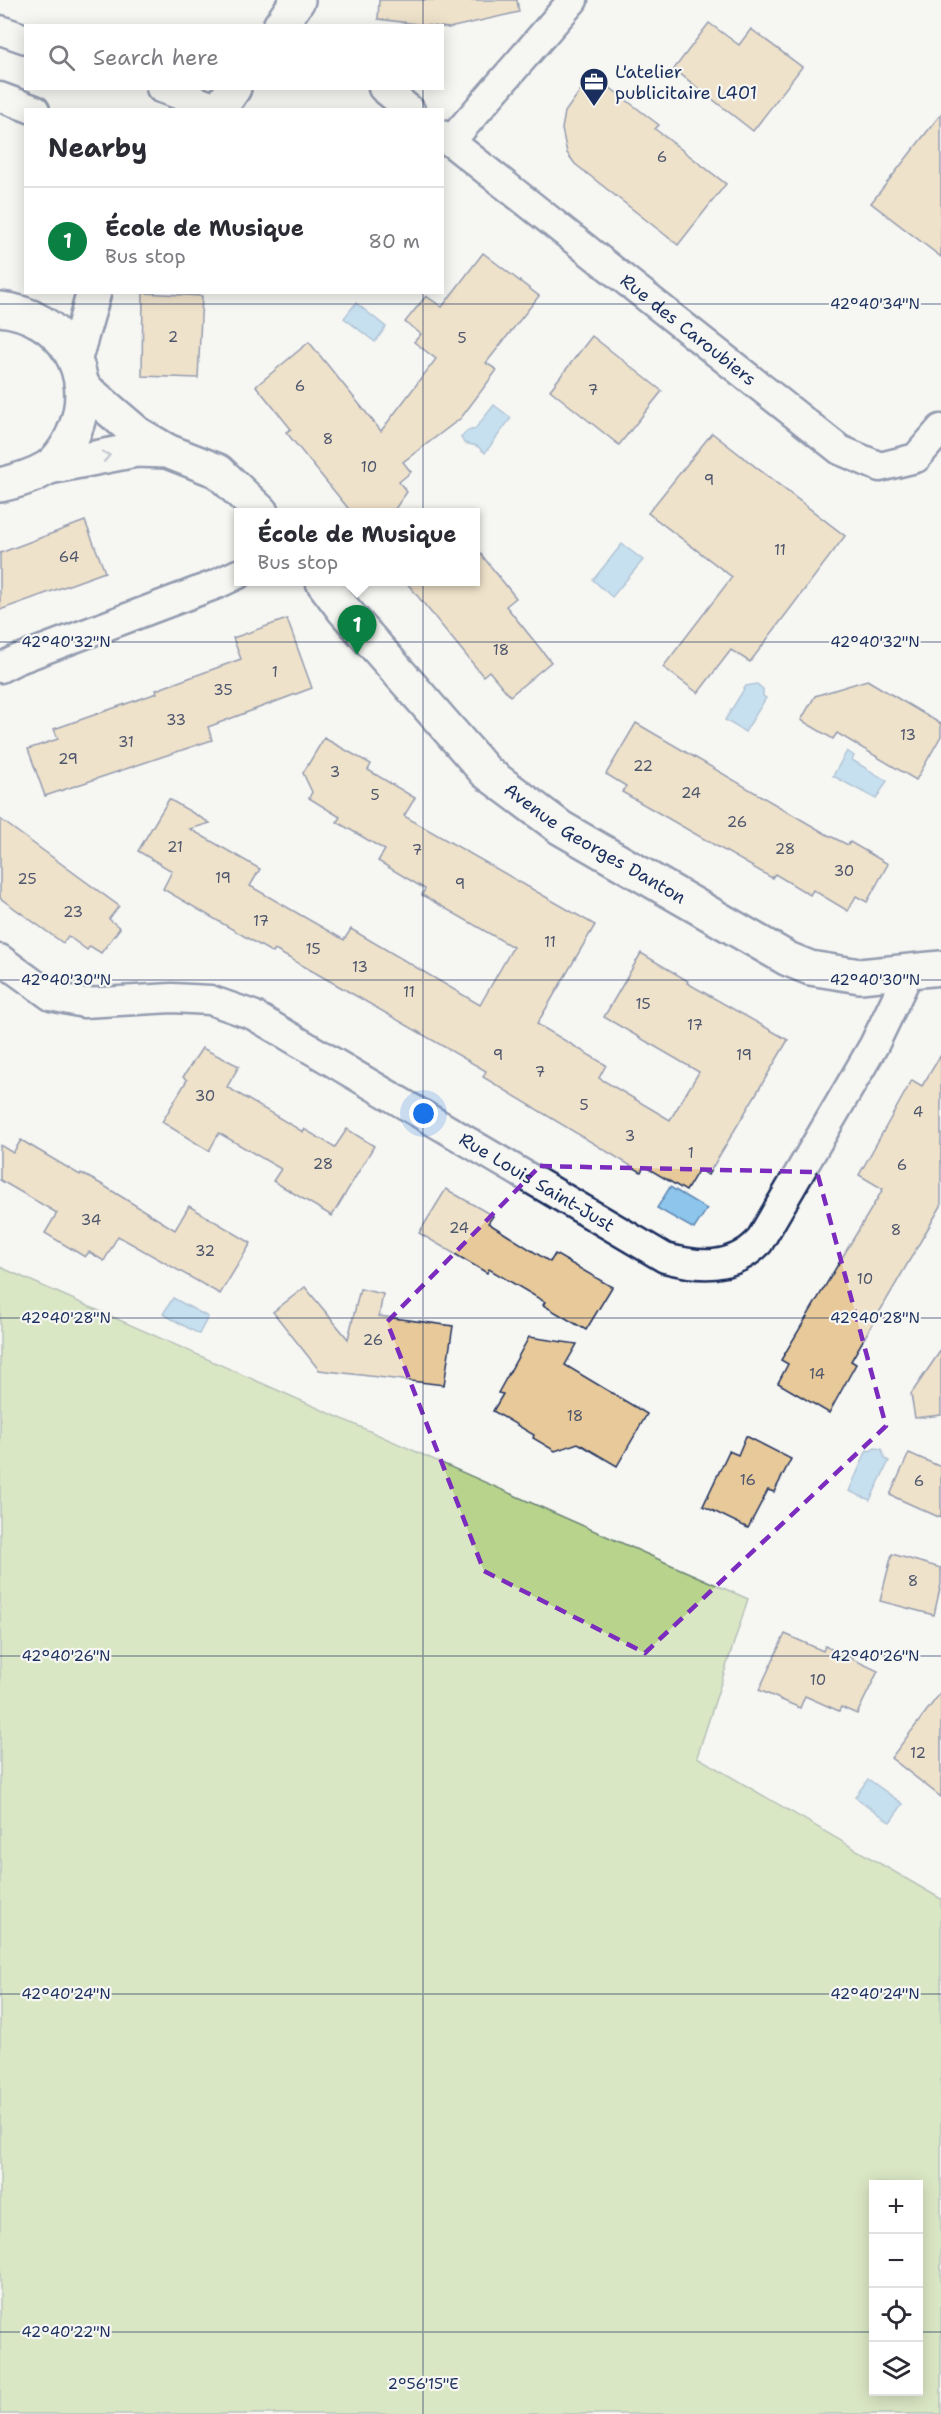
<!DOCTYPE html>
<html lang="en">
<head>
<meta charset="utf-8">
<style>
  body { margin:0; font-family:"Shantell Sans",sans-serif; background:#f2f2f3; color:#2b2b33 }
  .controls { position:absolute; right:18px; bottom:18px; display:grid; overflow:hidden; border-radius:0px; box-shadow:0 3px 15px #0003 }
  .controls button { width:54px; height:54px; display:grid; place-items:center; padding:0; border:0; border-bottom:2px solid #e1e1e2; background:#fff; color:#2b2b33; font:30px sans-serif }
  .you { position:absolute; left:424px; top:1114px; width:21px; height:21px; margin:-15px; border:4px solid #fff; border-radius:50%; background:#1a73e8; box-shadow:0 0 0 9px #1a73e833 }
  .badge { display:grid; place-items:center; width:39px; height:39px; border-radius:50%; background:#0b8043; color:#fff; font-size:20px; font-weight:700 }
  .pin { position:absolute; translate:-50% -50px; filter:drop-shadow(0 2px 3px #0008) }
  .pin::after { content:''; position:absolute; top:32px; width:21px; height:18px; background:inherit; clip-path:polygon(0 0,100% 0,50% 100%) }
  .popup { position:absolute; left:234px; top:508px; width:246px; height:78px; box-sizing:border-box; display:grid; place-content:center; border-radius:0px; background:#fff; filter:drop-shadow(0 2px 4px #0005); font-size:20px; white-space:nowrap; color:#7c7c81 }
  .popup b { font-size:22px; color:#2b2b33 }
  .popup::after { content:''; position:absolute; left:50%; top:100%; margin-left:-12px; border:12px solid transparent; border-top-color:#fff }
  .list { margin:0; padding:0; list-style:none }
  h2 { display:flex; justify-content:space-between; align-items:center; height:78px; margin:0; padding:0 24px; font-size:26px }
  h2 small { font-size:20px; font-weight:400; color:#7c7c81 }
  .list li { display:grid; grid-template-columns:39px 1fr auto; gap:18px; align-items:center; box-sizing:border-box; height:108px; padding:0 24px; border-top:2px solid #e1e1e2 }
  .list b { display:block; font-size:22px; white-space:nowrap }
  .list p { margin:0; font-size:20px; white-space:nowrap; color:#7c7c81 }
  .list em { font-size:20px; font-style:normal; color:#7c7c81 }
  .icon { flex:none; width:33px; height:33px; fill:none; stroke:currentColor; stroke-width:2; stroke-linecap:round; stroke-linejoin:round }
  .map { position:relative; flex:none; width:941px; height:2414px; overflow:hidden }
  .search { position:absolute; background:#fff; box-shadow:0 3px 15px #0003; left:24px; top:24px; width:420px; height:66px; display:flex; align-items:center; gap:15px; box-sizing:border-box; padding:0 21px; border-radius:0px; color:#7c7c81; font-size:22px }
  .panel { position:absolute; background:#fff; box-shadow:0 3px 15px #0003; left:24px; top:108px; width:420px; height:186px; border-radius:0px }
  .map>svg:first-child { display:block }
</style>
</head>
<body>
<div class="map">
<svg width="941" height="2414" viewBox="0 0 941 2414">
  <rect width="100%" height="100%" fill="#f6f6f2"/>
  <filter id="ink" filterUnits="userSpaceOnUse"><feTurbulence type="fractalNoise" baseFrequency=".0167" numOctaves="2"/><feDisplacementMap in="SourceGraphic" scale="12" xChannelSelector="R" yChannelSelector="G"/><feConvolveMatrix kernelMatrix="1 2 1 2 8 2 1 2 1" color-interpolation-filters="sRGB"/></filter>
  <g filter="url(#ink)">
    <path fill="#b8d48c" stroke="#6a8275" stroke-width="1.5" fill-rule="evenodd" d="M0 1267 748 1599 697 1757 941 1899V2414H0ZM874 2184H918V2392H874Z"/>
    <g fill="#8dc5ec" stroke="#5f89b3" stroke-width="1.5">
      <path d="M356 303 386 327 375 342 344 318Z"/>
      <path d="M494 405 511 418 485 453 477 446 464 443 461 437 467 431 475 429Z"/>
      <path d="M622 544 643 560 612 597 593 580Z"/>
      <path d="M757 684 763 689V696L766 698 745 732 725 720 746 686Z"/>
      <path d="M847 751 854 756 852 760 887 781 876 799 833 776Z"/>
      <path d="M670 1187 707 1209 694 1229 657 1208Z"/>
      <path d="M173 1298 208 1317 199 1334 163 1314Z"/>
      <path d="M875 1448 882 1449 885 1459 889 1461 870 1500 849 1491 867 1450 870 1451Z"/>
      <path d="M868 1779 903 1804 890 1822 855 1797Z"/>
    </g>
    <g fill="#e7c99a" stroke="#1b2f5e" stroke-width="1.5">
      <path d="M379 0H517L519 12 449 28 378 19Z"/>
      <path d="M709 23 739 45 751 29 802 67 753 131 674 69Z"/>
      <path d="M592 74 659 125 655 129 726 184 678 245 575 164 567 153 562 129 565 112Z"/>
      <path d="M941 114V257L871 203Z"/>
      <path d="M483 253 539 296 486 363 497 370 461 418 403 462 411 472 399 482 407 492 392 513H352L286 432 291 429 256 386 309 342 381 431 436 359 414 342 421 334 405 322 426 296 442 307Z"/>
      <path d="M143 293 202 296 198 378 142 376Z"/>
      <path d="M592 336 662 391 619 445 550 390Z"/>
      <path d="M712 433 845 536 750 662 731 650 698 693 663 667 732 577 648 513Z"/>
      <path d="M85 521 105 572 0 610V553Z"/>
      <path d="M476 548 516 598 506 606 551 662 510 696 489 671 483 676 406 582H476Z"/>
      <path d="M287 619 312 688 208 727 212 740 45 796 28 749 58 739 54 729 157 693 156 690 241 659 233 638Z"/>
      <path d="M867 680 941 724V736L916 780 837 733 833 739 801 720 815 696Z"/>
      <path d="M636 723 826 834 848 845 850 842 888 864 867 902 856 896 848 911 813 890 810 895 775 874 772 878 622 792 626 786 606 774Z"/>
      <path d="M324 738 371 764 368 770 415 798 404 816 595 925 537 1024 606 1065 599 1078 670 1120 699 1072 604 1017 641 953 688 981 687 983 788 1040 708 1175 699 1169 686 1191 644 1166 641 1172 483 1077 486 1071 344 989 275 950 273 953 163 889 172 871 138 851 169 799 210 823 190 829 260 869 250 886 344 940 351 929 480 1005 513 947 422 895 425 889 378 861 385 850 337 822 340 817 309 798 312 792 303 773Z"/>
      <path d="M0 819 119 906 109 919 120 928 101 953 90 946 87 950 68 936 63 943 0 898Z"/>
      <path d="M202 1048 239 1066 227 1087 303 1132 304 1129 335 1147 347 1129 374 1146 332 1216 273 1181 281 1169 219 1133 209 1151 162 1122 187 1080 183 1077Z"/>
      <path d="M941 1055V1206L851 1361 856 1364 829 1413 778 1383 788 1364 781 1360 883 1189 859 1175 912 1080 922 1086Z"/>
      <path d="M21 1140 80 1175 81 1173 101 1184 175 1230 189 1206 251 1243 220 1294 118 1236 104 1261 89 1252 85 1257 45 1233 57 1213 0 1180V1145L13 1153Z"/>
      <path d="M446 1189 493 1216 488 1223 550 1262 555 1254 612 1287 586 1330 543 1305 545 1302 489 1269 487 1273 419 1233Z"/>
      <path d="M305 1287 348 1339 360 1289 383 1294 379 1316 453 1326 444 1385 319 1370 273 1312Z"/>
      <path d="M529 1337 577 1344 565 1365 647 1414 617 1466 578 1443 555 1451 533 1438 534 1435 493 1411 503 1394 498 1393Z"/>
      <path d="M941 1350V1415L915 1418 911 1394Z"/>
      <path d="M746 1436 791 1459 774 1492 768 1490 748 1528 703 1506 729 1451 738 1455Z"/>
      <path d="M909 1453 941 1467V1518L890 1495Z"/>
      <path d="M892 1554 941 1568V1584L934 1615 880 1601Z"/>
      <path d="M785 1634 823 1651 825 1646 878 1671 857 1714 841 1707 839 1711 805 1696 800 1708 759 1690Z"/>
      <path d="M941 1692V1797L891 1758Z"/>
    </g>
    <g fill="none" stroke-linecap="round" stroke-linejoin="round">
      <g stroke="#1b2f5e" stroke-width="33">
        <g id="street">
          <path d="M0 30 26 39"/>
          <path d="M161 88 219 109"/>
          <path d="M383 88 410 110"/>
          <path d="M0 97 35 110"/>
          <path id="s1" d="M442 135 840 450 880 467 916 458 941 429"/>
          <path d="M450 142 573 0"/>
          <path d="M0 668 16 660 217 584 238 574"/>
          <path id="s2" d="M0 959 51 996 84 1003 172 998 210 1000 253 1015 665 1258C699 1267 732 1270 759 1242L874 1045 910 970"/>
        </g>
      </g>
      <g stroke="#1b2f5e" stroke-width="38">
        <g id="secondary">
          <path d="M280 26 298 0"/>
          <path d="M219 110 234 88"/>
          <path d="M0 309C62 315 99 373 74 432 69 445 59 460 47 468 32 477 17 481 0 485"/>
          <path d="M75 358 94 292"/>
          <path d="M83 387 138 434 167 451 218 471 261 512"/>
          <path d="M49 467 136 450 167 451"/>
          <path id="s3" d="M323 582 344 610 486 772 561 828 788 959 810 968 860 976 941 968"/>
        </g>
      </g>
      <use href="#street" stroke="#f6f6f2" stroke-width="28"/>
      <use href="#secondary" stroke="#f6f6f2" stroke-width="33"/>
    </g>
    <defs><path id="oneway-chevron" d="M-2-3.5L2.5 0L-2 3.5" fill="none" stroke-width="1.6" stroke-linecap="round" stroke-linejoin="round" transform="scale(1.5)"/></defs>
    <use stroke="#8892a8" href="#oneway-chevron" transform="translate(106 456) rotate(-11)"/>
  </g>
  <path d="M0 0H941V2414H0ZM540 1166 817 1172 886 1426 645 1653 484 1571 387 1322Z" fill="#f6f6f2" fill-opacity=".55" fill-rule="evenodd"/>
  <path fill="none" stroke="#7b2cbf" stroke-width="4.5" stroke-dasharray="12 8" stroke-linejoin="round" d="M540 1166 817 1172 886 1426 645 1653 484 1571 387 1322Z"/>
  <path fill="none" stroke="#1b2f5e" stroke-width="1.5" stroke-opacity="0.45" d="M423 0V26M423 88V110M423 292V2414M0 304H941M0 642H941M0 980H941M0 1318H941M0 1656H941M0 1994H941M0 2332H874M918 2332H941"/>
  <defs>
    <g id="office-pin" transform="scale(1.5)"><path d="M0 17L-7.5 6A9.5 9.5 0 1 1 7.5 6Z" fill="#1b2f5e" stroke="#f6f6f2"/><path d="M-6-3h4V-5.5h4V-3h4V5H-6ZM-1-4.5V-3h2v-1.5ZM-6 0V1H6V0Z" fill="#fff"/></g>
  </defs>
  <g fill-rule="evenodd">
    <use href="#office-pin" x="594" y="82"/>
  </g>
  <g text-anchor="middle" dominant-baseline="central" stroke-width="4.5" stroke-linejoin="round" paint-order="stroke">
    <g font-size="15" fill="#4e566d">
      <text x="662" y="157">6</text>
      <text x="173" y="337">2</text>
      <text x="462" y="338">5</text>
      <text x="300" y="386">6</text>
      <text x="593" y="390">7</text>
      <text x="328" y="439">8</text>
      <text x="369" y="467">10</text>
      <text x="709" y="480">9</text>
      <text x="780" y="550">11</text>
      <text x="69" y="557">64</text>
      <text x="501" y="650">18</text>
      <text x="275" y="672">1</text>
      <text x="223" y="690">35</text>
      <text x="176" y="720">33</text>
      <text x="908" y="735">13</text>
      <text x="126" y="742">31</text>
      <text x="68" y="759">29</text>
      <text x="643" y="766">22</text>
      <text x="335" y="772">3</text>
      <text x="691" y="793">24</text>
      <text x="375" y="795">5</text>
      <text x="737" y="822">26</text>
      <text x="175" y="847">21</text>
      <text x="785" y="849">28</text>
      <text x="417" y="850">7</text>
      <text x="844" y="871">30</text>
      <text x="223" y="878">19</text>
      <text x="27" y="879">25</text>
      <text x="460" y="884">9</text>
      <text x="73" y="912">23</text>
      <text x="261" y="921">17</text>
      <text x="550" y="942">11</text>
      <text x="313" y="949">15</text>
      <text x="360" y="967">13</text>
      <text x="409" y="992">11</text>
      <text x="643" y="1004">15</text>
      <text x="695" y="1025">17</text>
      <text x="498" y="1055">9</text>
      <text x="744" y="1055">19</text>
      <text x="540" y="1072">7</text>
      <text x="205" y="1096">30</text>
      <text x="584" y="1105">5</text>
      <text x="918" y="1112">4</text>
      <text x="630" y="1136">3</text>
      <text x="691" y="1153">1</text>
      <text x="323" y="1164">28</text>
      <text x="902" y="1165">6</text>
      <text x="91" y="1220">34</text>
      <text x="459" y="1228">24</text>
      <text x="896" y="1230">8</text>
      <text x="205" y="1251">32</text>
      <text x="865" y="1279">10</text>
      <text x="373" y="1340">26</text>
      <text x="817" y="1374">14</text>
      <text x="575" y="1416">18</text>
      <text x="748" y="1480">16</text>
      <text x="919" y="1481">6</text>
      <text x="913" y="1581">8</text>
      <text x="818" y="1680">10</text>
      <text x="918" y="1753">12</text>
    </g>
    <g font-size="18" fill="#1b2f5e" stroke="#f6f6f2" text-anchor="start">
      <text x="615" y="72">L'atelier<tspan x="615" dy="21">publicitaire L401</tspan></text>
    </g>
    <g font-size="18" fill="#1b2f5e" stroke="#f6f6f2">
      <text stroke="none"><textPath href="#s1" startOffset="314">Rue des Caroubiers</textPath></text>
      <text stroke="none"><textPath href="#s3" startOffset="381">Avenue Georges Danton</textPath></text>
      <text stroke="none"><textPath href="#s2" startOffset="598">Rue Louis Saint-Just</textPath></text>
    </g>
  </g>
  <g font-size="15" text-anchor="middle" fill="#1b2f5e" stroke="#f6f6f2" stroke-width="4.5" stroke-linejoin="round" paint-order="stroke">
    <text x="875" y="309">42°40'34"N</text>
    <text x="66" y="647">42°40'32"N</text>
    <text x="875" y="647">42°40'32"N</text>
    <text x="66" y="985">42°40'30"N</text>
    <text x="875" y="985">42°40'30"N</text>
    <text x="66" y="1323">42°40'28"N</text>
    <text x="875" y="1323">42°40'28"N</text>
    <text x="66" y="1661">42°40'26"N</text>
    <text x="875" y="1661">42°40'26"N</text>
    <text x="66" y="1999">42°40'24"N</text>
    <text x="875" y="1999">42°40'24"N</text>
    <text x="66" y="2337">42°40'22"N</text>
    <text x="423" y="2389">2°56'15"E</text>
  </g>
</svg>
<div class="controls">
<button>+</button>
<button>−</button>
<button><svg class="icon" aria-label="locate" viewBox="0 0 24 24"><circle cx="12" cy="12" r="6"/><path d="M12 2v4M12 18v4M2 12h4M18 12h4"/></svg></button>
<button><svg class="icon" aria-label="layers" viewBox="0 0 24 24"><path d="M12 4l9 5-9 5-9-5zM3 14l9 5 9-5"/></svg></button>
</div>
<div class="you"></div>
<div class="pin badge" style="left:357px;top:655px">1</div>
<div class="popup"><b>École de Musique</b>Bus stop</div>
<div class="search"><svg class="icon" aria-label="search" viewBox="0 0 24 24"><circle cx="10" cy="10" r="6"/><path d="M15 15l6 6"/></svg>Search here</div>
<section class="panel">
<h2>Nearby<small></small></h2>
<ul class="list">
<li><span class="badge">1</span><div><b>École de Musique</b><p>Bus stop</p></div><em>80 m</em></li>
</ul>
</section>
</div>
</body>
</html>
